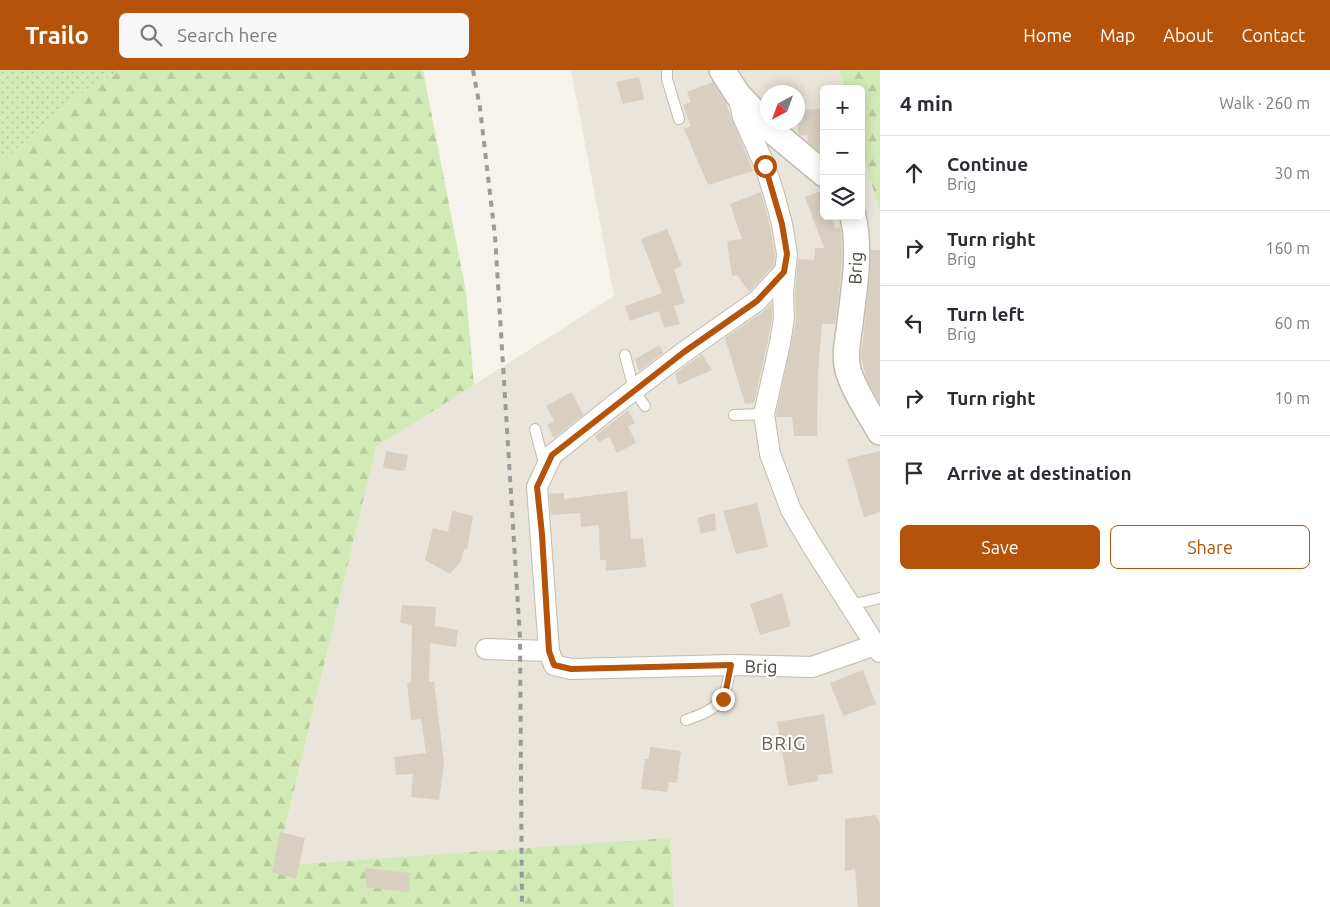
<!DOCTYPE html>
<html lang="en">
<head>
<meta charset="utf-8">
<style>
  body { margin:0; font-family:Ubuntu,sans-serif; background:#f7f7f7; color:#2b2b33 }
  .controls { position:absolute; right:15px; top:15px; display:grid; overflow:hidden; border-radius:8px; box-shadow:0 2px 12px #0003 }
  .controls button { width:45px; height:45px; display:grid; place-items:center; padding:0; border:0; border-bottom:1px solid #e1e1e2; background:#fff; color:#2b2b33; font:25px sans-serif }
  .compass { position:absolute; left:760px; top:15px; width:45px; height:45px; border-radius:50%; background:#fff; box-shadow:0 2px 12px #0003; rotate:221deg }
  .stop { position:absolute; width:15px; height:15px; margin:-11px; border:4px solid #b45309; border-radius:50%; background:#fff }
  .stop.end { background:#b45309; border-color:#fff; box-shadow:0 1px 5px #0008 }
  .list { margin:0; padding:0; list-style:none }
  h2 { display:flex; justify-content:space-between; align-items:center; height:65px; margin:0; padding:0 20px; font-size:21px }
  h2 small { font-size:16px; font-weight:400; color:#7c7c81 }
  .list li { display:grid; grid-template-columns:32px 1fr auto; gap:15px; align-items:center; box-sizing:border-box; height:75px; padding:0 20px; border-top:1px solid #e1e1e2 }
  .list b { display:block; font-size:19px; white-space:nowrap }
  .list p { margin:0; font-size:16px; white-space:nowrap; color:#7c7c81 }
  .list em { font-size:16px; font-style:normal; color:#7c7c81 }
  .actions { display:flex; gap:10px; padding:15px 20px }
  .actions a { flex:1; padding:11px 0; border:1px solid #b45309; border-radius:8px; text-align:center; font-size:18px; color:#b45309 }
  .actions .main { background:#b45309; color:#fff }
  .icon { flex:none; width:28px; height:28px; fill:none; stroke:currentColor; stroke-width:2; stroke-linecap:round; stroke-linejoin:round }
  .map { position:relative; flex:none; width:880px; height:837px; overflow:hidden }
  header { display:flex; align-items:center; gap:30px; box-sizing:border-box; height:70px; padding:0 25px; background:#b45309; color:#fff }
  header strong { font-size:24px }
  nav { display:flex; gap:28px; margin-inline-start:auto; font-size:18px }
  .search { width:350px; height:45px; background:#f7f7f7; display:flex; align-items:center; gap:12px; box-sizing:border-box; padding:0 18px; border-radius:8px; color:#7c7c81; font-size:19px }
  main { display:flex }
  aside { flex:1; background:#fff }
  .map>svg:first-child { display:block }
</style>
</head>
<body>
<header>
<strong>Trailo</strong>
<div class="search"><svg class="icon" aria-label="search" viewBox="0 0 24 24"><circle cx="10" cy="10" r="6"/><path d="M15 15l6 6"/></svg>Search here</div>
<nav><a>Home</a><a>Map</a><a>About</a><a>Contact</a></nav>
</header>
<main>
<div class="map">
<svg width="880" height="837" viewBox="0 0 880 837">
  <defs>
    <pattern id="grass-dots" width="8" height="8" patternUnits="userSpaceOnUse" patternTransform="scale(1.25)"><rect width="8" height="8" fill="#d2eab5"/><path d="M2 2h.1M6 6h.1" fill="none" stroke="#b6ca9c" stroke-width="1.8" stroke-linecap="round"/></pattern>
    <pattern id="forest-firs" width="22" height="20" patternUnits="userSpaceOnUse" patternTransform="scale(1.25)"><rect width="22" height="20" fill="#d2eab5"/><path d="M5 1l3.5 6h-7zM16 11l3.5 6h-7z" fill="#b6ca9c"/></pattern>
  </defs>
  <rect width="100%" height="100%" fill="#f6f3ec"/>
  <path fill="#eae5da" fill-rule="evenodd" d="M571 0H839L845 19H824V146H861V77L880 143V837H674L670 769 276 797 376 377 614 226ZM768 22H798V52H768Z"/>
  <path fill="url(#grass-dots)" d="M0 0H121L76 27 0 94Z"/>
  <g fill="url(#forest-firs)">
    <path d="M121 0H423L466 222 474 315 376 377 276 796 670 768 674 837H0V94L76 27Z"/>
    <path d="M839 0H880V143L861 77V19H845Z"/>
  </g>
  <g fill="#d8cfc1">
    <path d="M639 7 644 29 623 34 616 12Z"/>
    <path d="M713 12 725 31 753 101 708 115 684 59 691 56 683 35 691 32 687 22Z"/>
    <path d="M824 38V85L808 72 807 65 801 66 798 63V41Z"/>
    <path d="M824 120V146H831L835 158 840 157 841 161 842 186 839 225 835 254H822L818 303 817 366H794L792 347H776V344L796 250 795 223 798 189 814 190 815 178H824L805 127Z"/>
    <path d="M761 122 770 156 775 185 774 195 749 222 737 205 732 206 730 193 727 171 742 169 730 134Z"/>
    <path d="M667 159 682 196 674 199 685 233 674 236 680 254 664 258 659 241 630 251 625 236 662 223 641 169Z"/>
    <path d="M871 180H880V334L867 310 861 288 869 215Z"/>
    <path d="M772 233V247L768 271 754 333 745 334 725 268 764 241Z"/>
    <path d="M660 275 663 283 639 301 635 289Z"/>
    <path d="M702 284 712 300 678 315 675 304Z"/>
    <path d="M572 322 583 345 554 368 547 355 554 351 546 336Z"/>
    <path d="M628 340 635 353 628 356 636 373 617 383 609 367 599 372 595 366Z"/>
    <path d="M386 381 408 385 405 401 383 398Z"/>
    <path d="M880 381V442L864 447 847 389Z"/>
    <path d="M627 421 631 469 643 468 646 497 606 501V490H600L599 455 581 457 580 443 551 445 549 424 564 423V429Z"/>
    <path d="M757 433 768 477 736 484 723 441Z"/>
    <path d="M454 441 473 446 467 480 464 479 461 491 450 504 425 490 433 458 448 462 452 442Z"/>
    <path d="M715 443 716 460 701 464 697 448Z"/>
    <path d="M782 523 791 556 760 565 750 534Z"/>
    <path d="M402 535 436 537 435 556 458 560 456 577 430 573 429 612 434 611 444 692 439 730 411 727 413 704 396 705 394 687 426 683 421 649 411 650 407 613 411 612 412 555 400 553Z"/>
    <path d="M863 600 876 634 843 646 830 613Z"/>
    <path d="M824 644 833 703 818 705V711L788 716 777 652Z"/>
    <path d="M650 677 681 681 677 713 669 712 667 722 641 719 645 689H649Z"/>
    <path d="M876 745 880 754V837H858L855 799 845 801V749Z"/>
    <path d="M280 762 305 768 296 809 272 802Z"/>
    <path d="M365 798 410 803 408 822 366 817Z"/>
  </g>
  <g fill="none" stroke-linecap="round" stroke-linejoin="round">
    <g stroke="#c2bbae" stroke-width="12">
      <g id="service">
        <path d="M667 0V9L679 49"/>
        <path d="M625 285 634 320 645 336"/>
        <path d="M734 345 764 344"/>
        <path d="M535 359 545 397"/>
        <path d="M850 535 880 528"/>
        <path d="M686 650C722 638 725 631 731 595"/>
      </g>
    </g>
    <g stroke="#c2bbae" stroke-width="22">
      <g id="minor">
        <path d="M738 25 743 47 765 96 774 124 782 154 787 184 783 223 784 248 780 273 764 344 770 384 791 440 811 474 880 582"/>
        <path d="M784 202 757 231 684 282 614 335 552 385 537 417 549 581 554 595 571 599 731 595 812 597 875 575"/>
        <path d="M486 579 549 581"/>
      </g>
    </g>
    <g stroke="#c2bbae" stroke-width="28">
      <g id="tertiary">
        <path d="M722 0 738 25 776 64 824 104"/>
        <path d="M853 146C861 182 854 218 850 254 848 268 844 286 848 300 854 321 869 342 880 362"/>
      </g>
    </g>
    <use href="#service" stroke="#fff" stroke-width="10"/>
    <use href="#minor" stroke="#fff" stroke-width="20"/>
    <use href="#tertiary" stroke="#fff" stroke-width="25"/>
    <path stroke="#9a9a9a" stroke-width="4" stroke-dasharray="6 6" stroke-linecap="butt" d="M473 0 480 38 495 166 520 568 522 837"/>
  </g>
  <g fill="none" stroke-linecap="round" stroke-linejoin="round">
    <path stroke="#b45309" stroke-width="6" d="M723 629 726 620 731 595 571 599 554 595 549 581 542 464 537 417 552 385 684 282 757 231 784 202 787 184 782 154 765 96"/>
  </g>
  <g text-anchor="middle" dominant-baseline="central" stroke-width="4" stroke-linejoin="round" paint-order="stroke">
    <g font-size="18" fill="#4b4439" stroke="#fff">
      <text transform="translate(855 198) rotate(-87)">Brig</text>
      <text transform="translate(761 596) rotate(1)">Brig</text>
    </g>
    <g font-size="19" letter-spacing="1" fill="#6e6250" stroke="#fff">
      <text x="784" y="673">BRIG</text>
    </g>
  </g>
</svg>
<div class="controls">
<button>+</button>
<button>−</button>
<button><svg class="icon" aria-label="layers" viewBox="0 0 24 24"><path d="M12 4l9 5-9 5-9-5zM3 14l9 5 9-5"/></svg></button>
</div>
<svg class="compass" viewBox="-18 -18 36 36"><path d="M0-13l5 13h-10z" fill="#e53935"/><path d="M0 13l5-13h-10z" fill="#7c7c81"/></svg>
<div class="stop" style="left:765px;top:96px"></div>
<div class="stop end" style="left:723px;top:629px"></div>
</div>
<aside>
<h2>4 min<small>Walk · 260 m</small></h2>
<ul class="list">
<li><svg class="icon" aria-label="ahead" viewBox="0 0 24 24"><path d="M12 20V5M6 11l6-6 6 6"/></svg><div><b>Continue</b><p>Brig</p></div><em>30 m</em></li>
<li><svg class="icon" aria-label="right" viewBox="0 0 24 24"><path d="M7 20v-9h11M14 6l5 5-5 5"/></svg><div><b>Turn right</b><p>Brig</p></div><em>160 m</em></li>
<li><svg class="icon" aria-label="left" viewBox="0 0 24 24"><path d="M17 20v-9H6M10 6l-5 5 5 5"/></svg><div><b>Turn left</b><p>Brig</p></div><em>60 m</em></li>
<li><svg class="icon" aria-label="right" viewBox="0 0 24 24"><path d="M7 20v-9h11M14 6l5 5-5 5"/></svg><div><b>Turn right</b></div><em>10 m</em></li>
<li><svg class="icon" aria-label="arrive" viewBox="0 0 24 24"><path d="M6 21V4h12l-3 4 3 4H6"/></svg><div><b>Arrive at destination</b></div></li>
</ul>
<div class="actions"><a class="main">Save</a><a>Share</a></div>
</aside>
</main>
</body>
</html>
